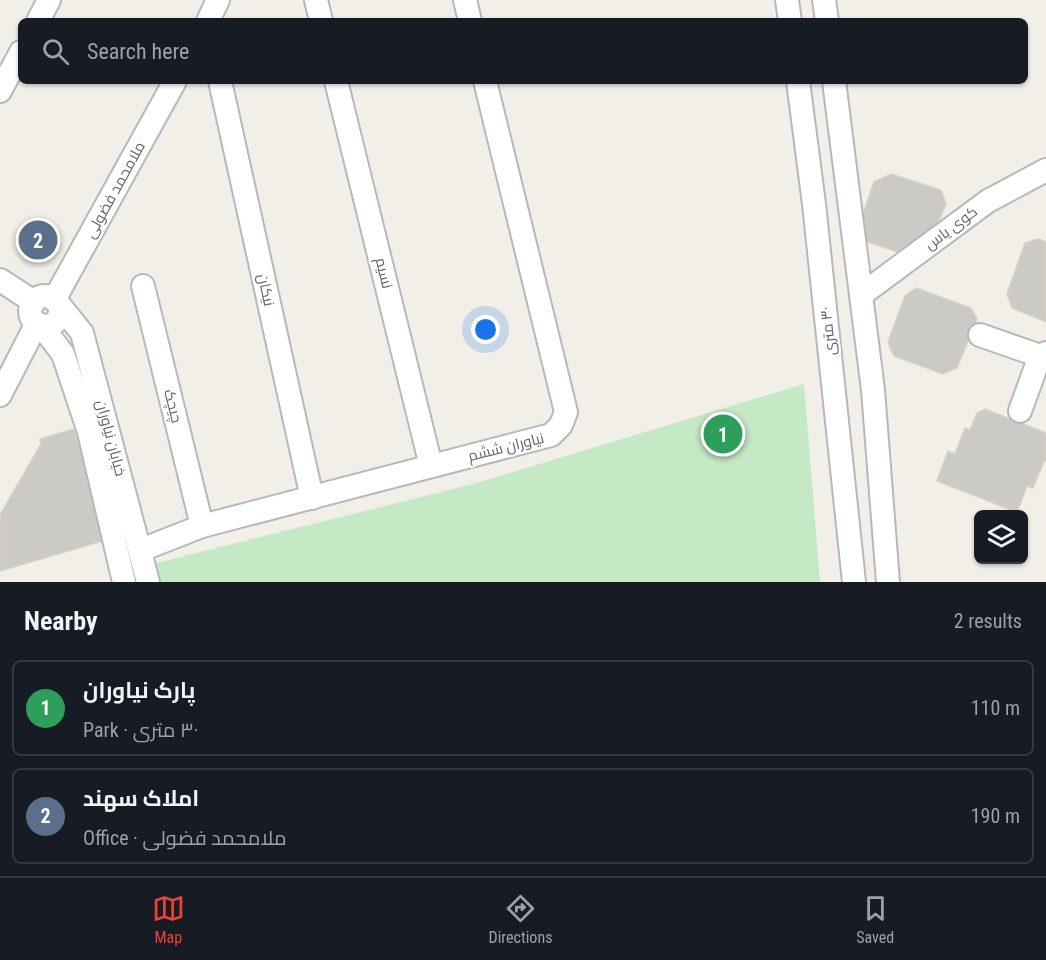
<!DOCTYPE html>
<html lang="en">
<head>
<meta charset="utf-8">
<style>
  body { margin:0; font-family:"Roboto Condensed",Cairo,sans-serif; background:#242831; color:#f1f3f6 }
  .controls { position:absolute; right:18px; bottom:18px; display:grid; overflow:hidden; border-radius:9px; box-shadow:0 2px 4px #0004 }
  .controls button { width:54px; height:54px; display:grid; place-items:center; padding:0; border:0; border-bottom:2px solid #363941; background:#171b24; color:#f1f3f6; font:30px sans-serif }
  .you { position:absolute; left:486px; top:330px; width:21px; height:21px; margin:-15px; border:4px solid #fff; border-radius:50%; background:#1a73e8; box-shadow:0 0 0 9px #1a73e833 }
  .badge { display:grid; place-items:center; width:39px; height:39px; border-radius:50%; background:#ea4335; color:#fff; font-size:20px; font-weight:700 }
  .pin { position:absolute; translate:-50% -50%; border:3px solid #fff; box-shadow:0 2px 6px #0006 }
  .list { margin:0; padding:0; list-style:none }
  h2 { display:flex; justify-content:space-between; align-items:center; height:78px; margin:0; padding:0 24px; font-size:26px }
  h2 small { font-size:20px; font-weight:400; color:#9ea1a6 }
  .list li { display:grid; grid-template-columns:39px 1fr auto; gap:18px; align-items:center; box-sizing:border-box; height:96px; margin:0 12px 12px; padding:0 12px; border:2px solid #363941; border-radius:9px }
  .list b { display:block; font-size:22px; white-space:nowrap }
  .list p { margin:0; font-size:20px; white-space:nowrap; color:#9ea1a6 }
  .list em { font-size:20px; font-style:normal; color:#9ea1a6 }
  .icon { flex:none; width:33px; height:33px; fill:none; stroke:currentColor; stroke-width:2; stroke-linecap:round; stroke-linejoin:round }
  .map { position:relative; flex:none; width:1046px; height:582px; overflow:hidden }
  .search { position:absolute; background:#171b24; box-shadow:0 2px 4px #0004; left:18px; right:18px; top:18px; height:66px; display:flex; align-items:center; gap:15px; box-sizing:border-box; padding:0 21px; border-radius:9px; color:#9ea1a6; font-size:22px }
  .sheet { height:294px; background:#171b24 }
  nav { display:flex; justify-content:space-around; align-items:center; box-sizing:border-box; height:84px; border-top:2px solid #363941; background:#171b24; font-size:16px; color:#9ea1a6 }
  nav a { display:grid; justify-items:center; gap:3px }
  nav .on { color:#ea4335 }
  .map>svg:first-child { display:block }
</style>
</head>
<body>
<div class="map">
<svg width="1046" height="582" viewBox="0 0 1046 582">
  <rect width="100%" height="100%" fill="#f1efe8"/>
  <path fill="#c5e8c5" d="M804 384 820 582H156L152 564 473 484Z"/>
  <g fill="#cccac5" stroke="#d6d1c6" stroke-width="1.5">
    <path d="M891 174 941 190 946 204 927 249 915 258 865 241 859 226 874 182Z"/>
    <path d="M1038 239 1046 242V322L1012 308 1007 294 1025 243Z"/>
    <path d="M916 288 971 308 977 319 957 368 943 374 894 356 888 342 905 296Z"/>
    <path d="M985 409 1046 433V461H1044L1033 488 1027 486 1017 512 937 481 948 451 955 454 965 428 970 430 977 413Z"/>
    <path d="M74 429 106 540 0 571V515L41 444 40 439Z"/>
  </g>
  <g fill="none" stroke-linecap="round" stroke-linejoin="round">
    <g stroke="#b5b8bc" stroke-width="26">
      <g id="minor">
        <path d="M316 0 321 21"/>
        <path d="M465 0 470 21"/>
        <path d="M787 0 790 21"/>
        <path d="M824 0 827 21"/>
        <path d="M38 21 49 0"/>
        <path d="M208 21 218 0"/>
        <path d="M220 81 312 498"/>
        <path d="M336 81 431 466"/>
        <path d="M798 81 814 204 854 582"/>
        <path d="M834 81 873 390 888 582"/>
        <path d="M0 91 21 52"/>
        <path d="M0 280 34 302"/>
        <path d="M143 286 202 526"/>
        <path d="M861 295 988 201 1046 170"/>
        <circle cx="45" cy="311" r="15"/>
        <path d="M54 300 175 81"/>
        <path d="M58 303 82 333 148 582"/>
        <path d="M41 325 63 354 89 432 124 582"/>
        <path d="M980 335 1040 356"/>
        <path d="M0 395 37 323"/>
        <path d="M1020 411 1040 356 1046 353"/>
        <path d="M141 550 202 526 551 435 561 425 566 412 485 81"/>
      </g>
    </g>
    <use href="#minor" stroke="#fff" stroke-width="22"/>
  </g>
  <g text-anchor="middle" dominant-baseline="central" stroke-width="4.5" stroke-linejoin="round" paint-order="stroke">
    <g font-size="15" fill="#5f6368" stroke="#fff">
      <text transform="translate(115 190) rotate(-61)">ملامحمد فضولی</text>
      <text transform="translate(951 228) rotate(-37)">کوی یاس</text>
      <text transform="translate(384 273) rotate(76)">نسیم</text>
      <text transform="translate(266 290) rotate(78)">نیکان</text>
      <text transform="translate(828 331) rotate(-96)">٣٠ متری</text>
      <text transform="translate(173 406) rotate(76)">چیچک</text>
      <text transform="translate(111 438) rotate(75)">خیابان نیاوران</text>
      <text transform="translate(506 447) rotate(-14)">نیاوران ششم</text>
    </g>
  </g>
</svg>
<div class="controls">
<button><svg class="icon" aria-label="layers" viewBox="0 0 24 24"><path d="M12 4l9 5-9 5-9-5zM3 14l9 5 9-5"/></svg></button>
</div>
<div class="you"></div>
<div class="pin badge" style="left:723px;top:434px;background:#2e9e5b">1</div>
<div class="pin badge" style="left:38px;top:240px;background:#5c6f8a">2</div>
<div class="search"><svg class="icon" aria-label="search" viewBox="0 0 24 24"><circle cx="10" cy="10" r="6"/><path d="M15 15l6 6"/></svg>Search here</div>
</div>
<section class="sheet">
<h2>Nearby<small>2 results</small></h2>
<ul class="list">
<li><span class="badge" style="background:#2e9e5b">1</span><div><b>پارک نیاوران</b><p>Park · ٣٠ متری</p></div><em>110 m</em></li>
<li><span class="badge" style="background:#5c6f8a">2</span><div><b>املاک سهند</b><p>Office · ملامحمد فضولی</p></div><em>190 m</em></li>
</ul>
</section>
<nav>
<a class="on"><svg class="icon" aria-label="map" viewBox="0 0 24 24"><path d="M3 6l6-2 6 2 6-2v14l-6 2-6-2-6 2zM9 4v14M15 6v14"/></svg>Map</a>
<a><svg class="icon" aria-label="directions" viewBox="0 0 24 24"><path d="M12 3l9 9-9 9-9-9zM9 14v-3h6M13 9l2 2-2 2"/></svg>Directions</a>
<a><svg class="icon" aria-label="saved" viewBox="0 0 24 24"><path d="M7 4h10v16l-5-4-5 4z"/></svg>Saved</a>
</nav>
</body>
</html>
